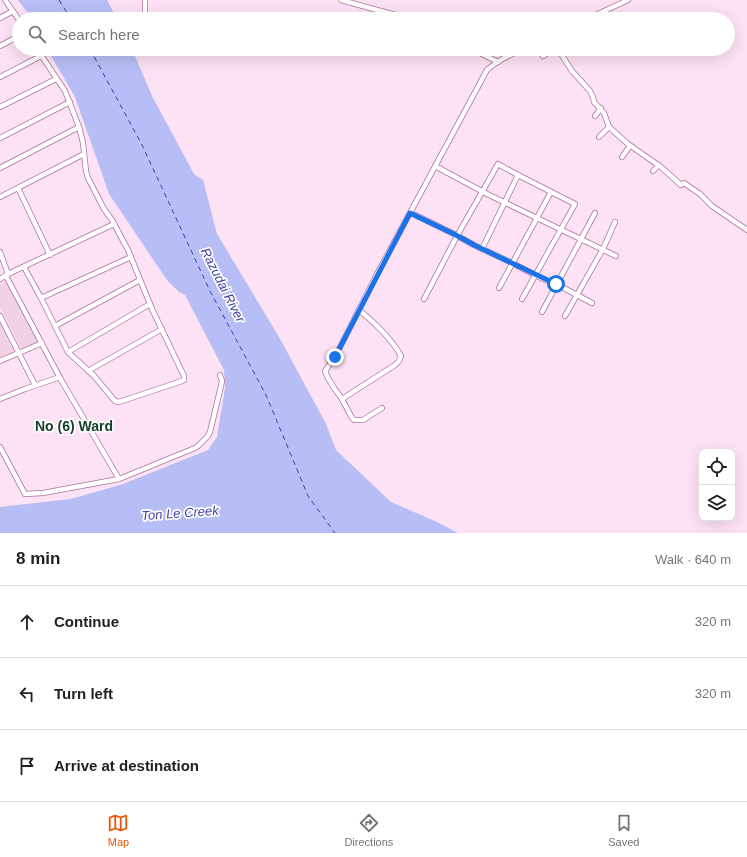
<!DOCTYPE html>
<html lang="en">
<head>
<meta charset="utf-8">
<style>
  body { margin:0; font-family:Arial,sans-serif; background:#f2f2f2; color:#202124 }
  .controls { position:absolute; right:12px; bottom:12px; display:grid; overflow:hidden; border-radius:8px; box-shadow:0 4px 16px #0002 }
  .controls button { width:36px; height:36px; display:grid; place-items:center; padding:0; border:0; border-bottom:1px solid #e0e0e0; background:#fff; color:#202124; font:20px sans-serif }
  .stop { position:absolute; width:12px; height:12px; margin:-9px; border:3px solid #1a73e8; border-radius:50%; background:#fff }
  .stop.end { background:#1a73e8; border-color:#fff; box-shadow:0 1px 4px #0008 }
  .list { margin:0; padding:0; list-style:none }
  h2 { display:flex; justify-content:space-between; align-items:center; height:52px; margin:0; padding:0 16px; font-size:17px }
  h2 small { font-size:13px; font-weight:400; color:#757577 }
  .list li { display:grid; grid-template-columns:26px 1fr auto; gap:12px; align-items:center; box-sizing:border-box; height:72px; padding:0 16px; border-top:1px solid #e0e0e0 }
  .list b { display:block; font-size:15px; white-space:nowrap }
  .list em { font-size:13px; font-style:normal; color:#757577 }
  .icon { flex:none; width:22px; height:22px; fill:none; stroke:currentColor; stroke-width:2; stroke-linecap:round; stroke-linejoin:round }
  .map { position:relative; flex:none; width:747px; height:533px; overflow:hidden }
  .search { position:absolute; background:#fff; box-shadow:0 4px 16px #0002; left:12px; right:12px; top:12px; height:44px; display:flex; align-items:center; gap:10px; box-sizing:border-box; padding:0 14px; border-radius:22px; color:#757577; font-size:15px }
  .sheet { height:268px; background:#fff }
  nav { display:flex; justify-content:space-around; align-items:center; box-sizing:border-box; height:56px; border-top:1px solid #e0e0e0; background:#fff; font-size:11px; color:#757577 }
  nav a { display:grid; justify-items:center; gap:2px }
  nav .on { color:#ea580c }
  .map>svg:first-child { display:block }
</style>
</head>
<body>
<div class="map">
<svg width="747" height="533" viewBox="0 0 747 533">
  <rect width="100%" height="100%" fill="#fde1f4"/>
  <g fill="#f0d1e6">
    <path d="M8 280 38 342 22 350 0 307V285Z"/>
    <path d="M0 322 14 352 0 358Z"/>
  </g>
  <g fill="#b6bef5">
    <path d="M18 0H107L117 19H31L28 14 29 13 28 11 27 12Z"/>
    <path d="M47 49H132L152 96 194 174 203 180 217 234 279 337 326 424 336 450 391 502 437 522 458 533H0V507L71 499 123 484 208 450 217 437 225 388 224 370 185 295 179 292 167 280 109 194 75 97Z"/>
  </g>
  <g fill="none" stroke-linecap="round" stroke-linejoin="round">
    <g stroke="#403ea5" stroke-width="1" stroke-dasharray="5 4" stroke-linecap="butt">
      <path d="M59 0 71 19"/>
      <path d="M90 49 142 145 210 291 266 395 308 496 335 533"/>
    </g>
    <g stroke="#b0719e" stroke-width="6">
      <g id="minor">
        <path d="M5 0 19 20"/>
        <path d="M145 0V12L147 19"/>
        <path d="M341 0 410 19"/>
        <path d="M0 18 13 11"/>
        <path d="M587 19 628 0"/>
        <path d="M0 46 19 36"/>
        <path d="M472 49 498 62"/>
        <path d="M538 49 543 56 554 49"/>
        <path d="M558 49 572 71 590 91 593 97 594 102 604 113 609 127 628 144 661 167 681 185 684 183 700 194 712 206 747 230"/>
        <path d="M0 77 41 56"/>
        <path d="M0 107 56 79"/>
        <path d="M595 116 601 108"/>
        <path d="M599 137 609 127"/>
        <path d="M0 138 70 102"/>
        <path d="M622 157 630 146"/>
        <path d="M435 166 489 195 616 256"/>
        <path d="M0 168 79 127"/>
        <path d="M653 171 659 165"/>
        <path d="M18 188 50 255"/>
        <path d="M0 197 84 154"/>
        <path d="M411 213 454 234 474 245 512 263 543 279 560 286 592 303"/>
        <path d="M482 249 518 175 575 204 522 299"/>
        <path d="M0 252 8 274"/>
        <path d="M24 267 41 298 68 352 94 376 115 401 119 402 182 381 184 380V376L152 309 128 250 112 220 104 209 88 178 86 171 83 143 79 127 69 101 65 91 37 49"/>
        <path d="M6 276 60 378 119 479"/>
        <path d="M0 279 8 274 114 224"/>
        <path d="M499 288 551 192"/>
        <path d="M41 298 131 257"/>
        <path d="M424 299 457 236 498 164 518 175"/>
        <path d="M542 312 595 213"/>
        <path d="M0 316 35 385"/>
        <path d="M565 316 603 249 615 222"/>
        <path d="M55 326 140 280"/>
        <path d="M68 352 150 304"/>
        <path d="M0 361 42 343"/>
        <path d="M88 371 162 329"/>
        <path d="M0 399 25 389 57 378H60"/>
        <path d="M342 399 395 365 399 361 401 356C391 338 375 323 359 310"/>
        <path d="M382 408 363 420H354L352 418 342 399 334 388 328 378 325 371 335 357 376 276 487 70C498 60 510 55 523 49"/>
        <path d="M0 447 25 494 43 493 119 479 195 448 198 446 207 437 210 432 221 386 222 381 220 375"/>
      </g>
    </g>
    <use href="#minor" stroke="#fff" stroke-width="4.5"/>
  </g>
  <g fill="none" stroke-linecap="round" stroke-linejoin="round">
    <path stroke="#1a73e8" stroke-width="5" d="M335 357 410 213 454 234 474 245 556 284"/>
  </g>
  <g text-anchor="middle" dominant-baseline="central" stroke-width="3.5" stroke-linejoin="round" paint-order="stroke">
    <g font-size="13" font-style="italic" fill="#403ea5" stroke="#fff">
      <text transform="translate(223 285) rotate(63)">Razudai River</text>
      <text transform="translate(180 513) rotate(-4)">Ton Le Creek</text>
    </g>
    <g font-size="14" font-weight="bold" fill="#143d28" stroke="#fff">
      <text x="74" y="426">No (6) Ward</text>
    </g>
  </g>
</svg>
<div class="controls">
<button><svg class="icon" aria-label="locate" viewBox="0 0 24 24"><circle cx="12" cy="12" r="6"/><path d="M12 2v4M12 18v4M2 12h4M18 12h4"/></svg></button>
<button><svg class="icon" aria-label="layers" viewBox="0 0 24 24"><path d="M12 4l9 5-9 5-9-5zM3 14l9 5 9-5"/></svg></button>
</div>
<div class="stop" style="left:556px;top:284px"></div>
<div class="stop end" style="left:335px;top:357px"></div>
<div class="search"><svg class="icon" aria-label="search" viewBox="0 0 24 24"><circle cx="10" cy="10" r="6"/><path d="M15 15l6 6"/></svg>Search here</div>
</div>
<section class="sheet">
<h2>8 min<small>Walk · 640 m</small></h2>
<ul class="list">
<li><svg class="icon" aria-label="ahead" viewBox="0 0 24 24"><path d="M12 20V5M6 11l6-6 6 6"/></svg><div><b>Continue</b></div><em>320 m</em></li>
<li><svg class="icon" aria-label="left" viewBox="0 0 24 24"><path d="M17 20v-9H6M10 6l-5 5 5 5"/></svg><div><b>Turn left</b></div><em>320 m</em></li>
<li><svg class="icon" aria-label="arrive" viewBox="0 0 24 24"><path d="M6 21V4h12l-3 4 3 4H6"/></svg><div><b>Arrive at destination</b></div></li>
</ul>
</section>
<nav>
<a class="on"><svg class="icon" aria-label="map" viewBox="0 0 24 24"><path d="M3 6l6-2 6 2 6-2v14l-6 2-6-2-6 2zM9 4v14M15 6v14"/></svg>Map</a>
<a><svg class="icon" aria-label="directions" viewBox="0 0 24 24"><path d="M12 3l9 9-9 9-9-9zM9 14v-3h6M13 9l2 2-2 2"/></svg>Directions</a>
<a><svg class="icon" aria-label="saved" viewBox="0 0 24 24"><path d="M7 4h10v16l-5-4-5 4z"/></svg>Saved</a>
</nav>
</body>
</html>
